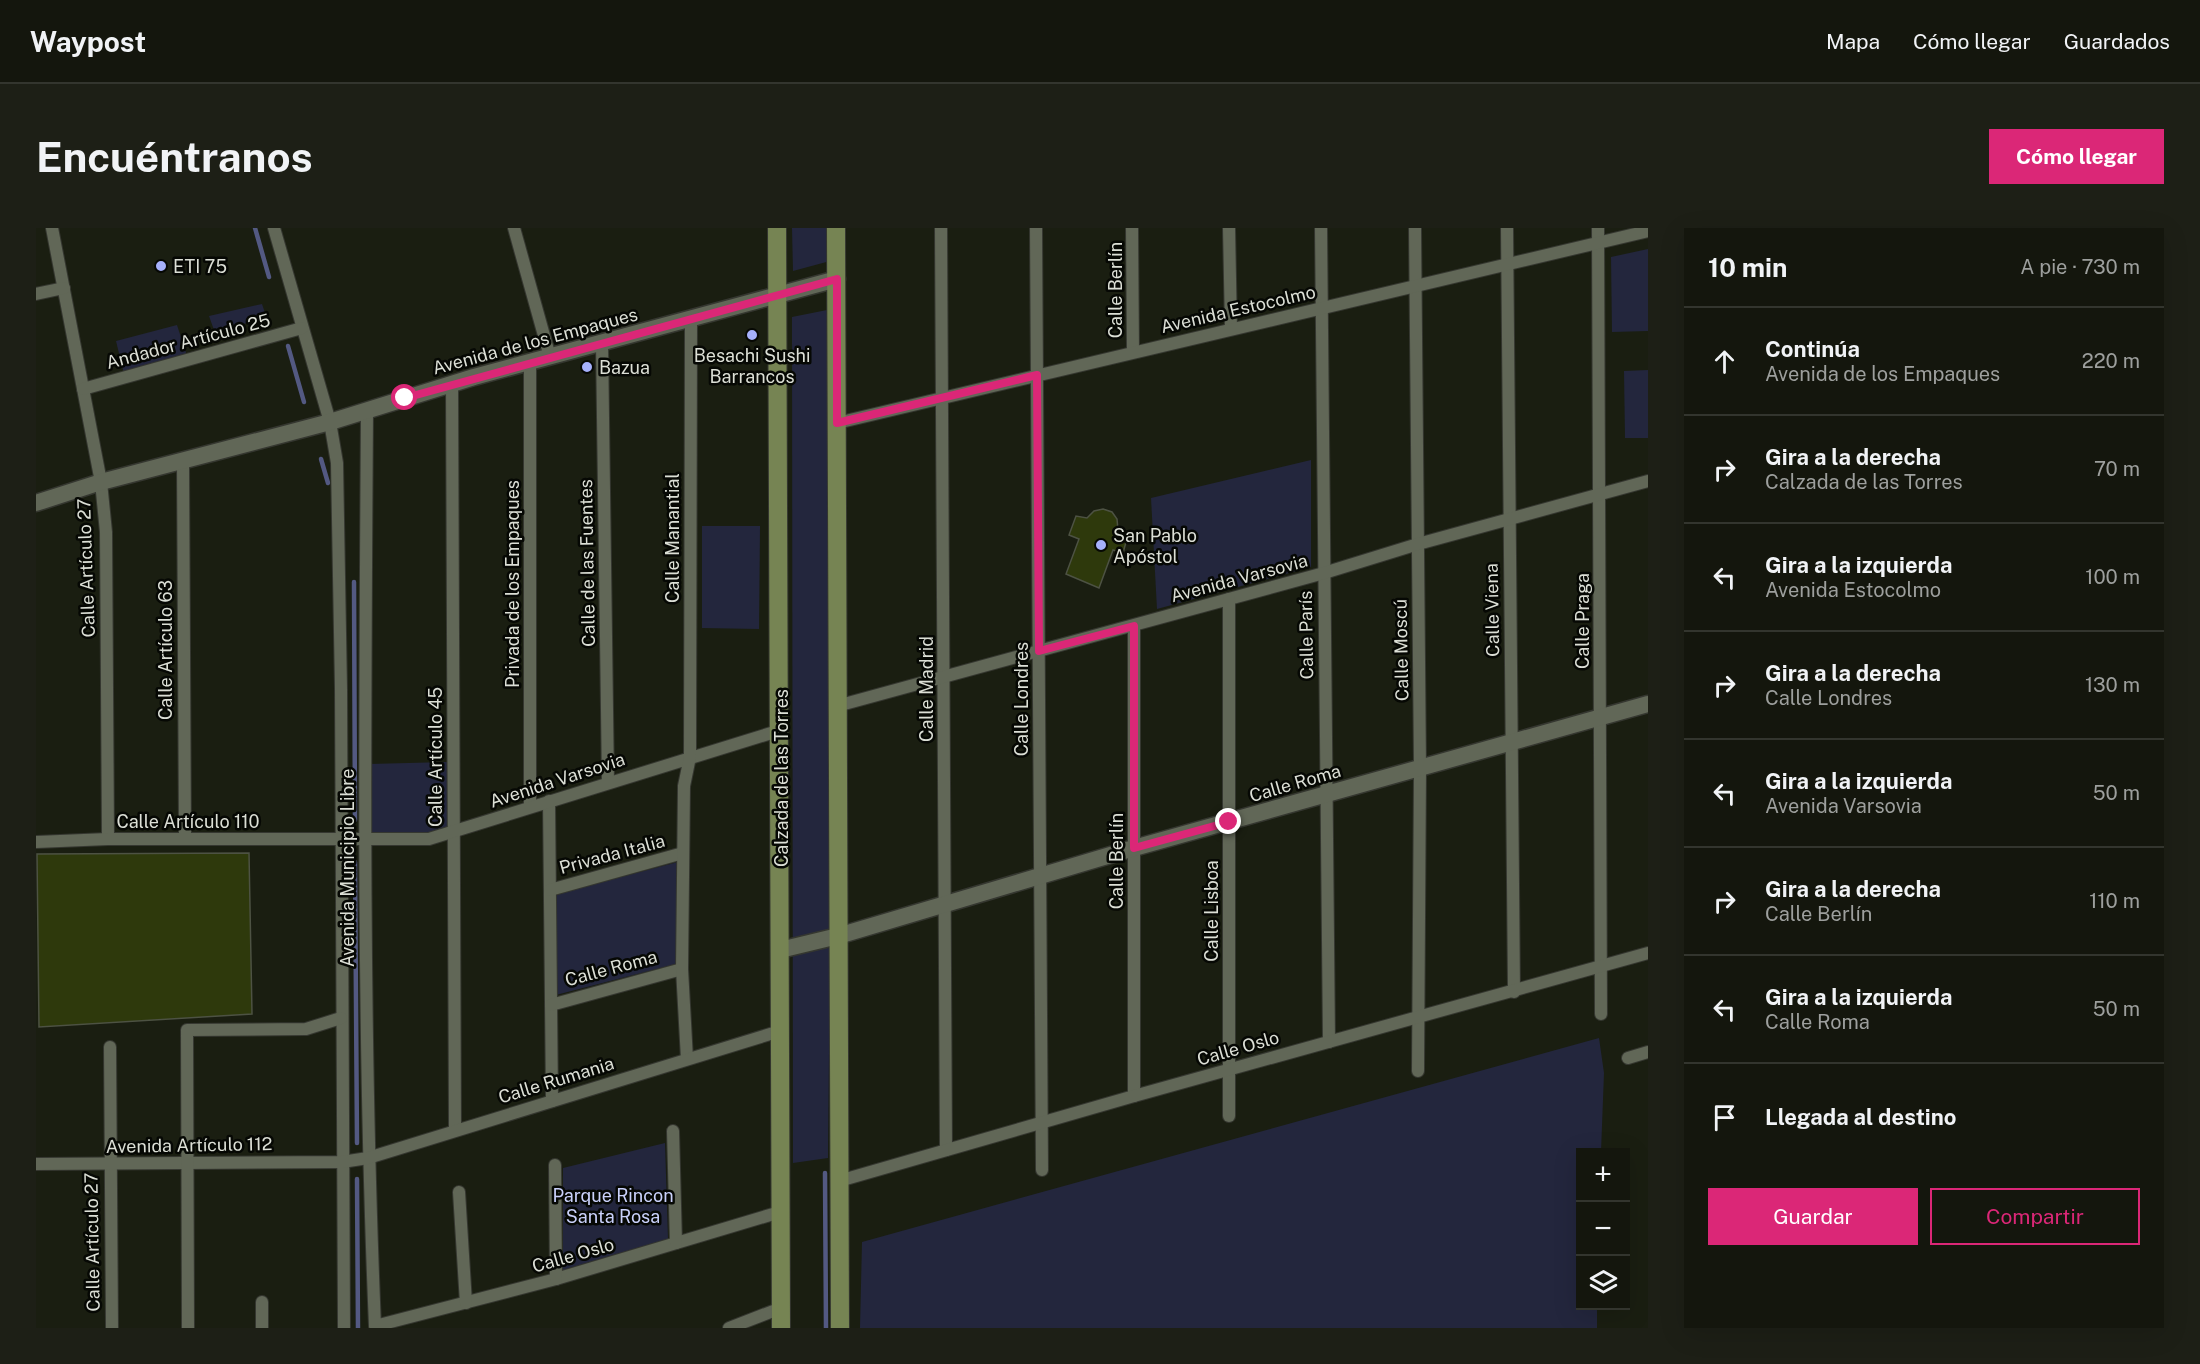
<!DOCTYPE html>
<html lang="es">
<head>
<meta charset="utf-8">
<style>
  body { margin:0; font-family:"Public Sans",sans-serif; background:#1d1f16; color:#f1f3f6 }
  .controls { position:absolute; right:18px; bottom:18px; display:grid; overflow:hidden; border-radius:0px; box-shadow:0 6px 24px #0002 }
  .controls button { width:54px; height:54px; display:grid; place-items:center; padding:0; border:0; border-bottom:2px solid #33352e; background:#14160d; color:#f1f3f6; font:30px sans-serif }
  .stop { position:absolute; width:18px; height:18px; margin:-14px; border:4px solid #db2777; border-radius:50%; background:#fff }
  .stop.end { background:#db2777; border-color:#fff; box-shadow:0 2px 6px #0008 }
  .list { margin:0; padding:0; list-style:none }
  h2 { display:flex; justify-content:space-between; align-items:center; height:78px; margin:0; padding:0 24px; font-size:26px }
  h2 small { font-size:20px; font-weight:400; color:#9d9f9d }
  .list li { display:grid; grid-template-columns:39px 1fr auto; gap:18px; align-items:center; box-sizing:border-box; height:108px; padding:0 24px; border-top:2px solid #33352e }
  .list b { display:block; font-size:22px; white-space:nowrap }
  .list p { margin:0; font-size:20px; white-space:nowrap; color:#9d9f9d }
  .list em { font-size:20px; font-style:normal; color:#9d9f9d }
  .actions { display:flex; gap:12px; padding:18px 24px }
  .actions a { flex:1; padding:14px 0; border:2px solid #db2777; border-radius:0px; text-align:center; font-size:21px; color:#db2777 }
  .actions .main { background:#db2777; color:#fff }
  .icon { flex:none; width:33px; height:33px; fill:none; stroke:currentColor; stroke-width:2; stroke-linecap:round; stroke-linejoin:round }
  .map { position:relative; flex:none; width:1612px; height:1100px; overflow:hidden; border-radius:0px }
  header { display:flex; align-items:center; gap:36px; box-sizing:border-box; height:84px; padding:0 30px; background:#14160d; border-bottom:2px solid #33352e }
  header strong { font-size:28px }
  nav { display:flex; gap:33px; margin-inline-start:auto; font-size:21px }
  .intro { display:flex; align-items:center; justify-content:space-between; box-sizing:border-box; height:144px; padding:0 36px }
  h1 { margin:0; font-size:42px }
  .button { padding:15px 27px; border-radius:0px; background:#db2777; color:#fff; font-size:21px; font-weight:700 }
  main { display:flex; gap:36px; padding:0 36px }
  aside { flex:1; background:#14160d; border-radius:0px; box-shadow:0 6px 24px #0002 }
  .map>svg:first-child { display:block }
</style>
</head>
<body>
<header>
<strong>Waypost</strong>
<nav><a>Mapa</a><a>Cómo llegar</a><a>Guardados</a></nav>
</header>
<div class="intro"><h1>Encuéntranos</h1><a class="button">Cómo llegar</a></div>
<main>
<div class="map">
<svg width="1612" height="1100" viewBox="0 0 1612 1100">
  <rect width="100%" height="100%" fill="#1a1e11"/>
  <g fill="#23263d">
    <path d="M756 0H794V33L757 43Z"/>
    <path d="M1612 21V103L1576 104 1575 29Z"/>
    <path d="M226 76 231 91 178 102 173 88Z"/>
    <path d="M791 82 794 717 792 930 757 935 756 89Z"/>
    <path d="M141 97 152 131 89 150 80 113Z"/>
    <path d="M1612 142V210H1589L1588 143Z"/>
    <path d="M1275 232V339L1121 381 1115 270Z"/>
    <path d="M666 298H724L723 401 666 400Z"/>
    <path d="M411 534 412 601 385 607H333V536Z"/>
    <path d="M642 634 640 736 516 768V667Z"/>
    <path d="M1563 810 1568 845 1565 924H1544V1078H1561V1100H824L826 1014Z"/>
    <path d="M629 915 632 1011 527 1042V940Z"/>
  </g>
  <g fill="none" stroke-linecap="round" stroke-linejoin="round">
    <g stroke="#535982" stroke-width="4.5">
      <path d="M219 0 233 49"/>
      <path d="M252 118 268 174"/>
      <path d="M285 231 292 255"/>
      <path d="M318 354 319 592"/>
      <path d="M319 634 321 915"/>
      <path d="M789 945 790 1100"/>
      <path d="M321 951 322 1100"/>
    </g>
  </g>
  <g fill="#2e390c" stroke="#4d5243" stroke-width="1.5">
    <path d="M1067 281 1076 284 1081 291 1082 302 1092 307 1087 325 1077 322 1063 360 1030 346 1043 311 1033 307 1040 288 1051 290 1058 283Z"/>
    <path d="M213 625 216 786 3 799 1 626Z"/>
  </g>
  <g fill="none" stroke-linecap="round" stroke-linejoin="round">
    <g stroke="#353730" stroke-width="14">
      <g id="street">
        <path d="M16 0 65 254 70 304 72 611"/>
        <path d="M238 0 294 194 301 235 305 461 308 1100"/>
        <path d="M478 0 514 129"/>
        <path d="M905 0 910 922"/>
        <path d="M1000 0 1006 942"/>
        <path d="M1096 0 1097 124"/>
        <path d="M1193 0 1195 101"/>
        <path d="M1285 0 1293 814"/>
        <path d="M1379 0 1384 540 1382 843"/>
        <path d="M1471 0 1478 764"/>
        <path d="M1562 0 1565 786"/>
        <path d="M0 66 28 60"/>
        <path d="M566 116 572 555"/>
        <path d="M416 155 419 902"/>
        <path d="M47 161 266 100"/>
        <path d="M331 183C329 488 326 793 339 1098L520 1051 744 984"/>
        <path d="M801 195 1612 3"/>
        <path d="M147 234 149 611"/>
        <path d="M1098 398V868"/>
        <path d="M801 478 1288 345 1382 316 1612 253"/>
        <path d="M513 573 516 873"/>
        <path d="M494 579V134"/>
        <path d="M0 614 72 611H393L745 502"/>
        <path d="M514 662 647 625"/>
        <path d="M515 777 646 741"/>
        <path d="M74 819 76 1100"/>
        <path d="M1592 830 1612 824"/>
        <path d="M651 831 646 741 648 558 654 529 655 91"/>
        <path d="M1193 888V371"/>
        <path d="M637 903 640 1015"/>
        <path d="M0 936 306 934 332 930 744 803"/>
        <path d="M519 937 520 1051"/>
        <path d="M803 953 1098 868 1612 725"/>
        <path d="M423 964 430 1075"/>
        <path d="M226 1074V1100"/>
        <path d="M152 1100 151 802 270 801 305 790"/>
        <path d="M693 1100 745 1080"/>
      </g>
    </g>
    <g stroke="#353730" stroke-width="19">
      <g id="secondary">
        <path d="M0 275 65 254 294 194 438 149 801 51"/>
        <path d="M744 722 802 708 1098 620 1612 476"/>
      </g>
    </g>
    <g stroke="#353730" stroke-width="20">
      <g id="primary">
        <path d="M741 0 745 1100"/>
        <path d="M800 0 804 1100"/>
      </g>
    </g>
    <use href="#street" stroke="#616757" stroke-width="12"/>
    <use href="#secondary" stroke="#616757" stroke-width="16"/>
    <use href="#primary" stroke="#768453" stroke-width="18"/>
  </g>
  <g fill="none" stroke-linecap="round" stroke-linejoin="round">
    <path stroke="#db2777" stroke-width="8" d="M369 170 801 51V195L1001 147 1003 423 1098 398V620L1193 594"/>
  </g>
  <g fill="#a6b1fc" stroke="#060804" stroke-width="2">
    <circle cx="125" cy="38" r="6"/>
    <circle cx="716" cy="107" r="6"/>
    <circle cx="551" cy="139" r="6"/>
    <circle cx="1065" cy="317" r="6"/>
  </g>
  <g text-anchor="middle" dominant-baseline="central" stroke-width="5" stroke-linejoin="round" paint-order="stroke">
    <g font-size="18" fill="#dcdfd6" stroke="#060804" text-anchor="start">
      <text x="137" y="38">ETI 75</text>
      <text x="716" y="127" text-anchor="middle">Besachi Sushi<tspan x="716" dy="21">Barrancos</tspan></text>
      <text x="563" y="139">Bazua</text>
      <text x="1077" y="307">San Pablo<tspan x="1077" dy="21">Apóstol</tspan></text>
    </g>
    <g font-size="18" fill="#dcdfd6" stroke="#060804">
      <text transform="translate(1079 62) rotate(-90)">Calle Berlín</text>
      <text transform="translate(1202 81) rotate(-13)">Avenida Estocolmo</text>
      <text transform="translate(152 113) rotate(-15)">Andador Artículo 25</text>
      <text transform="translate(499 113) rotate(-15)">Avenida de los Empaques</text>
      <text transform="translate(636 310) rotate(-90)">Calle Manantial</text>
      <text transform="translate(551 335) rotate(-91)">Calle de las Fuentes</text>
      <text transform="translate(50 340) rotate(-92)">Calle Artículo 27</text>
      <text transform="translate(1203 350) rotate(-15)">Avenida Varsovia</text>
      <text transform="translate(476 356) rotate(-90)">Privada de los Empaques</text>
      <text transform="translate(1456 382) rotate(-91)">Calle Viena</text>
      <text transform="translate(1546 393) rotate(-90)">Calle Praga</text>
      <text transform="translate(1270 407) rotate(-91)">Calle París</text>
      <text transform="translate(129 422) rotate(-90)">Calle Artículo 63</text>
      <text transform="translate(1365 422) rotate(-91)">Calle Moscú</text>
      <text transform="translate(890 461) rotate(-90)">Calle Madrid</text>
      <text transform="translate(985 471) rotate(-90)">Calle Londres</text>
      <text transform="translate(399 529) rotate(-90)">Calle Artículo 45</text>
      <text transform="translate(745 550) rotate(-90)">Calzada de las Torres</text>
      <text transform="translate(521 552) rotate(-18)">Avenida Varsovia</text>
      <text transform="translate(1259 555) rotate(-16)">Calle Roma</text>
      <text x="152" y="593">Calle Artículo 110</text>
      <text transform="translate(576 626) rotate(-15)">Privada Italia</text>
      <text transform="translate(1080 633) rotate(-90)">Calle Berlín</text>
      <text transform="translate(311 640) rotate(-90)">Avenida Municipio Libre</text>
      <text transform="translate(1175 683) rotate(-90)">Calle Lisboa</text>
      <text transform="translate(575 740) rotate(-15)">Calle Roma</text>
      <text transform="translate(1202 820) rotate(-16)">Calle Oslo</text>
      <text transform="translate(520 852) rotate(-17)">Calle Rumania</text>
      <text transform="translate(153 917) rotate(-1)">Avenida Artículo 112</text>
      <text transform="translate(56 1014) rotate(-91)">Calle Artículo 27</text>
      <text transform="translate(537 1027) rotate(-16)">Calle Oslo</text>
    </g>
    <g font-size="18" fill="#cad1fb" stroke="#060804">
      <text x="577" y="967">Parque Rincon<tspan x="577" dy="21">Santa Rosa</tspan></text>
    </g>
  </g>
</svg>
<div class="controls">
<button>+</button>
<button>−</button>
<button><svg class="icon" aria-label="layers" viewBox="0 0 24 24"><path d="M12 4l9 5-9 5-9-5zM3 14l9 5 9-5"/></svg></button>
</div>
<div class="stop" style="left:369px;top:170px"></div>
<div class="stop end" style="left:1193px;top:594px"></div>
</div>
<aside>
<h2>10 min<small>A pie · 730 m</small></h2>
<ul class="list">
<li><svg class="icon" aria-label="ahead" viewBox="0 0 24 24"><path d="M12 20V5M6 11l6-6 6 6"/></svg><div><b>Continúa</b><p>Avenida de los Empaques</p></div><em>220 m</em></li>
<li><svg class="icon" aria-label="right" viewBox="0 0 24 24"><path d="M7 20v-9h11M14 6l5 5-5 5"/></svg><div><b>Gira a la derecha</b><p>Calzada de las Torres</p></div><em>70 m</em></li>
<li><svg class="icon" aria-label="left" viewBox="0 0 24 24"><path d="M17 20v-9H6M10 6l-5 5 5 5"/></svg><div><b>Gira a la izquierda</b><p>Avenida Estocolmo</p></div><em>100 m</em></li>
<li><svg class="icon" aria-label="right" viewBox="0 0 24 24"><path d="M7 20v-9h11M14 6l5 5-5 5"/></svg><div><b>Gira a la derecha</b><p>Calle Londres</p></div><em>130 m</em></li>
<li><svg class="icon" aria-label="left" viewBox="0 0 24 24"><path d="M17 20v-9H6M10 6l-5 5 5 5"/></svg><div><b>Gira a la izquierda</b><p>Avenida Varsovia</p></div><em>50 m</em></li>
<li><svg class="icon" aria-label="right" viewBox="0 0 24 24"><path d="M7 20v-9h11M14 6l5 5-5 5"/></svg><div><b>Gira a la derecha</b><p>Calle Berlín</p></div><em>110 m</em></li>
<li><svg class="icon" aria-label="left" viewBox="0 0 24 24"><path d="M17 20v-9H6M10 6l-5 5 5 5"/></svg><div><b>Gira a la izquierda</b><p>Calle Roma</p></div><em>50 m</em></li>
<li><svg class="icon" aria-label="arrive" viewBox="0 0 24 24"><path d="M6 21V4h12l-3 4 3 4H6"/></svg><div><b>Llegada al destino</b></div></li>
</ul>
<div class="actions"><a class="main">Guardar</a><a>Compartir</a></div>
</aside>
</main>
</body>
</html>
